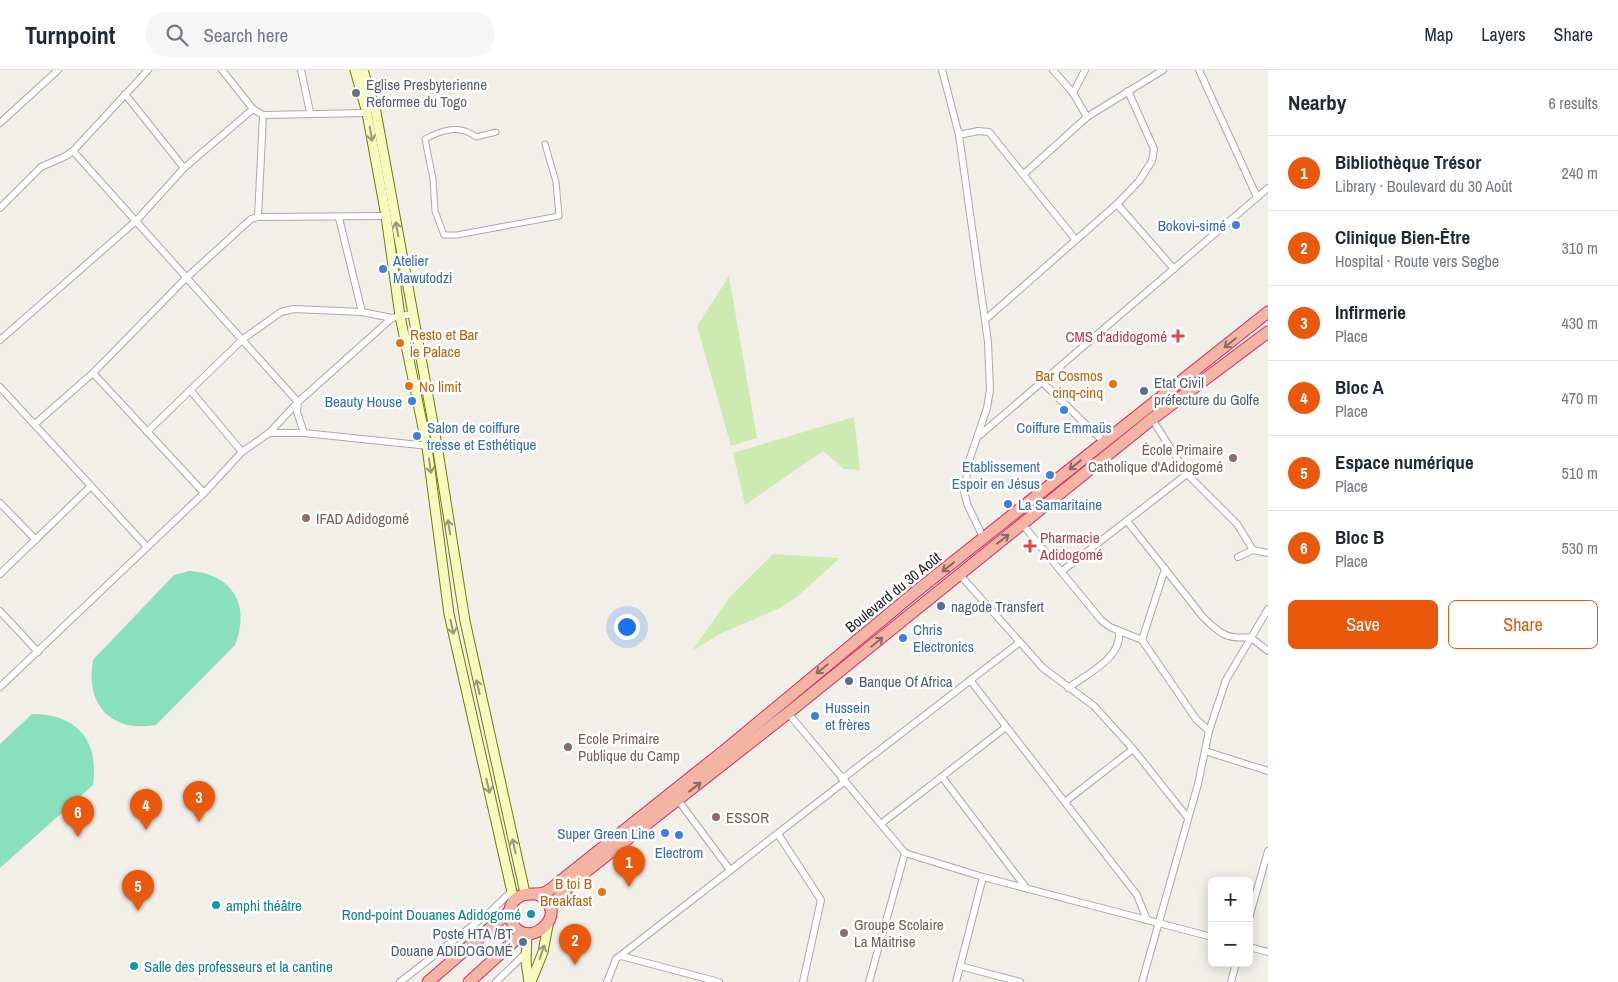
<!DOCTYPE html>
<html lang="en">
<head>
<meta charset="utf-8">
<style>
  body { margin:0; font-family:"Archivo Narrow",sans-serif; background:#f6f6f7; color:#1f2937 }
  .controls { position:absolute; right:15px; bottom:15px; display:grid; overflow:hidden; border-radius:8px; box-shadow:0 2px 12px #0003 }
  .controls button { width:45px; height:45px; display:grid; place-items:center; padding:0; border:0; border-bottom:1px solid #e0e1e3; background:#fff; color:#1f2937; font:25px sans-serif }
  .you { position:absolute; left:626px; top:556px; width:18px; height:18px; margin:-12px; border:4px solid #fff; border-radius:50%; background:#1a73e8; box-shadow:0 0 0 8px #1a73e833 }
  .badge { display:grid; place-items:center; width:32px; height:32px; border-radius:50%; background:#ea580c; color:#fff; font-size:16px; font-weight:700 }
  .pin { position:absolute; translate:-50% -41px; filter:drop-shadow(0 1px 2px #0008) }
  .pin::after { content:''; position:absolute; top:26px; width:18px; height:15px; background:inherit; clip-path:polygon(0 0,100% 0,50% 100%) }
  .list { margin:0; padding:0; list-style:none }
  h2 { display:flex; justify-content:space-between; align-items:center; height:65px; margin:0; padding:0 20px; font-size:21px }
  h2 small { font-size:16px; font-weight:400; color:#747a83 }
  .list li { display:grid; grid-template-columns:32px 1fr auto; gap:15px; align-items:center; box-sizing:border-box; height:75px; padding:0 20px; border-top:1px solid #e0e1e3 }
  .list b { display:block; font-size:19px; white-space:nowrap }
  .list p { margin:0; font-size:16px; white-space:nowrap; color:#747a83 }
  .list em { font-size:16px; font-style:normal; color:#747a83 }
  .actions { display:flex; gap:10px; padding:15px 20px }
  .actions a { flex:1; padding:11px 0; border:1px solid #ea580c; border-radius:8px; text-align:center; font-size:18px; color:#ea580c }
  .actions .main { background:#ea580c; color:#fff }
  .icon { flex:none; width:28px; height:28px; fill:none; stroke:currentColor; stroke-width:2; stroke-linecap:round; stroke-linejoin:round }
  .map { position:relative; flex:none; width:1268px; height:912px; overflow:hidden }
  header { display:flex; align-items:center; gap:30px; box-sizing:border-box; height:70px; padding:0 25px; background:#fff; border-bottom:1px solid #e0e1e3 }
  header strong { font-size:24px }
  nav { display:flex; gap:28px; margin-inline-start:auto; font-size:18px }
  .search { width:350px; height:45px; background:#f6f6f7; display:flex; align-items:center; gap:12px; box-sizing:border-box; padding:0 18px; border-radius:28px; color:#747a83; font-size:19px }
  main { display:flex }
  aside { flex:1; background:#fff }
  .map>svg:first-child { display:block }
</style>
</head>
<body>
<header>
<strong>Turnpoint</strong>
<div class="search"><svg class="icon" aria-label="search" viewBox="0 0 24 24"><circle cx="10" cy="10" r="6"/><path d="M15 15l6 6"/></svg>Search here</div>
<nav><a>Map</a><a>Layers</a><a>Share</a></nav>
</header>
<main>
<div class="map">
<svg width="1268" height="912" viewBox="0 0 1268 912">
  <rect width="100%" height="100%" fill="#f2efe9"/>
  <g fill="#cdebb0">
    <path d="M729 206 757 368 731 376 697 256Z"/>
    <path d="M854 347 860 400 844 399 823 381 745 435 733 383Z"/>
    <path d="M773 484 840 488 798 526 780 538 720 564 692 581 729 528Z"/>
  </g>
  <g fill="#88e0be">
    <path d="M189 501C232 503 251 535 235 575L156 655C111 663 85 635 93 590L174 505Z"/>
    <path d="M32 644C77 644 99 670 93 715L0 798V674Z"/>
  </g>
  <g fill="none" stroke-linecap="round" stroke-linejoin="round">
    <g stroke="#a9a9a9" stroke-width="7">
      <path id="pedestrian" d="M496 62 476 67C460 54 442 60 425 69L433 109 435 141 444 165H457L559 146 556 112 545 74"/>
    </g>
    <g stroke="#a9a9a9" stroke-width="8">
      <g id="minor">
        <path d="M222 0 253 39"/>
        <path d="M301 0 310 42"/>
        <path d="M942 0 959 65 988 272 990 320 987 338 969 391 964 422 968 436 984 469"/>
        <path d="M1053 0 1073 23"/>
        <path d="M1085 0 1073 23 1087 47"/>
        <path d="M1199 0 1257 127"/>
        <path d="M125 24 184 98"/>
        <path d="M0 53 58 0"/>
        <path d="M959 65 978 61 989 62 1075 169"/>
        <path d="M73 81 298 332 297 342 304 363"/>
        <path d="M1024 104 1087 47 1163 0"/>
        <path d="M1117 134 1174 199"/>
        <path d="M0 138 41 97 66 86 73 81 148 0"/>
        <path d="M258 147 263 45"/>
        <path d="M339 148 362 242"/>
        <path d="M986 249 1117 134 1139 111 1152 91 1154 79 1128 21"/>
        <path d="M0 270 137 150 184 98 253 39 263 45 367 43"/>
        <path d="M93 303 204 423"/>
        <path d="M1043 313 1104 372"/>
        <path d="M0 317 147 477"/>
        <path d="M191 321 242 382"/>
        <path d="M1152 349 1187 404 1237 454 1253 480 1268 483"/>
        <path d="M36 353 93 303 186 208 251 149 258 147 386 146"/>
        <path d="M147 362 243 269 281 242 294 239 362 242 392 248"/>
        <path d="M269 363H304L429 376"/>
        <path d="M980 365 1268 118"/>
        <path d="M0 433 36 470"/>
        <path d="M1127 451 1203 547C1219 563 1227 570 1250 567L1268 581"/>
        <path d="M1023 455 1101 550 1110 557 1142 570 1196 649 1209 661"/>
        <path d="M1238 487 1253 480"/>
        <path d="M1062 501 1187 404"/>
        <path d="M0 504 91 416"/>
        <path d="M960 505 1043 598 1094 636 1133 679 1188 748"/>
        <path d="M0 541 38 582"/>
        <path d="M1142 570 1165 499"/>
        <path d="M970 610 1137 825 1147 850"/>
        <path d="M0 617 204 423 242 382 269 363 298 332 392 248 411 244"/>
        <path d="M1068 618C1087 604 1122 588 1119 562"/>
        <path d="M788 643 905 783 983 807 1212 867"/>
        <path d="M1205 681 1268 701"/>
        <path d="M942 707 1027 819"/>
        <path d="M842 709 1020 572"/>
        <path d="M678 730 730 800"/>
        <path d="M1066 731 1133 679"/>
        <path d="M882 753 1006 657"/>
        <path d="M778 764 821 830 803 912"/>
        <path d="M1249 848 1268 781"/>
        <path d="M1249 877 1268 882"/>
        <path d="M621 886 719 912"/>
        <path d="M960 896 1020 912"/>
        <path d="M400 912 490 842 512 821"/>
        <path d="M496 912 526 883"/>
        <path d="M607 912 616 889 844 712"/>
        <path d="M869 912 905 783"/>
        <path d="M956 912 983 807"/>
        <path d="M1142 912 1198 714 1209 661 1226 610 1268 539"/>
        <path d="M1231 912 1236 893"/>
      </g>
    </g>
    <g stroke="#707d05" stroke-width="11">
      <g id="secondary">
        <path d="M355 0 367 43 386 146 400 246 427 377 449 544 514 831"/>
        <path d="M363 0 376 42 437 375 465 551 525 823"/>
        <path d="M527 863 526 892 529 912"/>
        <path d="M531 912 543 882 549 850"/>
      </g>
    </g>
    <g stroke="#dc2a67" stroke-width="13">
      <g id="trunk">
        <path d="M537 824C576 842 524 886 511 850 508 842 510 834 516 829 525 820 536 827 546 822 550 820 555 816 558 813L725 680 918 520 1268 242"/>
        <path d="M550 837 574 811 788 643 1152 349 1268 262"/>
        <path d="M428 912 510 841"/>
        <path d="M469 912 523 863"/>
      </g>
    </g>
    <use href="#pedestrian" stroke="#fff" stroke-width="5"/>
    <use href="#minor" stroke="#fff" stroke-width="6"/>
    <use href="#secondary" stroke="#f7fabf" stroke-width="9"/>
    <use href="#trunk" stroke="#f2b4a3" stroke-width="11"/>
  </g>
  <defs><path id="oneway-shaft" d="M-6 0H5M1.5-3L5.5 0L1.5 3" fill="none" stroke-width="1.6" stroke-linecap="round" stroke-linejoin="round" transform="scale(1.25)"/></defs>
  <g stroke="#979978">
    <use href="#oneway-shaft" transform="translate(371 64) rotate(80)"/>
    <use href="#oneway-shaft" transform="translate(397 159) rotate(-100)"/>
    <use href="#oneway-shaft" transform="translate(430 396) rotate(82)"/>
    <use href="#oneway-shaft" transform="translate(449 457) rotate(-99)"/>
    <use href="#oneway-shaft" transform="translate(452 557) rotate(78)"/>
    <use href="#oneway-shaft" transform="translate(478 617) rotate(-103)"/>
    <use href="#oneway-shaft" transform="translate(488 716) rotate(77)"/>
    <use href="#oneway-shaft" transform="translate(514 776) rotate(-103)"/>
    <use href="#oneway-shaft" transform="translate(542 882) rotate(-72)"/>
  </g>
  <g stroke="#8a6b62">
    <use href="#oneway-shaft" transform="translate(1230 273) rotate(141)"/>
    <use href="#oneway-shaft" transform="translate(1075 395) rotate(142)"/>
    <use href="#oneway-shaft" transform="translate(1003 469) rotate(-38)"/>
    <use href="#oneway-shaft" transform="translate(948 497) rotate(142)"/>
    <use href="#oneway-shaft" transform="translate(877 572) rotate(-39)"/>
    <use href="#oneway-shaft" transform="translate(822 599) rotate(141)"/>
    <use href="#oneway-shaft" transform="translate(695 717) rotate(-38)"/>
  </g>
  <circle fill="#6b7280" stroke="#fff" stroke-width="2" cx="356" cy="23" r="5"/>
  <g fill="#3f7fe0" stroke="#fff" stroke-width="2">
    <circle cx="1236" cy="155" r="5"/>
    <circle cx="383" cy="199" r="5"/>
    <circle cx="412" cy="331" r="5"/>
    <circle cx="1064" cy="340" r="5"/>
    <circle cx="417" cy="366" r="5"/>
    <circle cx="1050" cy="405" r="5"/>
    <circle cx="1008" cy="434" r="5"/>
    <circle cx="903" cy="568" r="5"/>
    <circle cx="815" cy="646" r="5"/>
    <circle cx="665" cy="763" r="5"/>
    <circle cx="679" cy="765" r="5"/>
  </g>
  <g fill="#e0444e" stroke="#fff" stroke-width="2">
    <path d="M1175.5 258.5h5v5h5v5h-5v5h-5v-5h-5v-5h5z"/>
    <path d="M1027.5 468.5h5v5h5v5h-5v5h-5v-5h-5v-5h5z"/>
  </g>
  <g fill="#e8710a" stroke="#fff" stroke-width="2">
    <circle cx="400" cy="273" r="5"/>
    <circle cx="1113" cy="314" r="5"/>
    <circle cx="409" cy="316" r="5"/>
    <circle cx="602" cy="822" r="5"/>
  </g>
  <g fill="#5c6f8a" stroke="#fff" stroke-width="2">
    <circle cx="1144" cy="321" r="5"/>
    <circle cx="941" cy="536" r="5"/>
    <circle cx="849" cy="611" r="5"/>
    <circle cx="523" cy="872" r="5"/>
  </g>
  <g fill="#8d6e63" stroke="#fff" stroke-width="2">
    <circle cx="1233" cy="388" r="5"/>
    <circle cx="306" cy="448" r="5"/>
    <circle cx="568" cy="677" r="5"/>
    <circle cx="716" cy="747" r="5"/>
    <circle cx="844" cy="863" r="5"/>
  </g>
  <g fill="#0f9aa8" stroke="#fff" stroke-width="2">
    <circle cx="216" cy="835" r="5"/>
    <circle cx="531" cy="844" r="5"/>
    <circle cx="134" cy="896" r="5"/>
  </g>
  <g text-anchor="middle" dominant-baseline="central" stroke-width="5" stroke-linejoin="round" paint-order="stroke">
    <g font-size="15" fill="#5b616d" stroke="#fff" text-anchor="start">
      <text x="366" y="14">Eglise Presbyterienne<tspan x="366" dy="17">Reformee du Togo</tspan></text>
    </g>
    <g font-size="15" fill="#366cbe" stroke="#fff" text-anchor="start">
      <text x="1226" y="155" text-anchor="end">Bokovi-simé</text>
      <text x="393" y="190">Atelier<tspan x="393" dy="17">Mawutodzi</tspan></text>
      <text x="402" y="331" text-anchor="end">Beauty House</text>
      <text x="427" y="357">Salon de coiffure<tspan x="427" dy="17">tresse et Esthétique</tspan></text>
      <text x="1064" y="357" text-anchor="middle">Coiffure Emmaüs</text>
      <text x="1040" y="396" text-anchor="end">Etablissement<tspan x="1040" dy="17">Espoir en Jésus</tspan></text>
      <text x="1018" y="434">La Samaritaine</text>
      <text x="913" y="559">Chris<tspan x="913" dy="17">Electronics</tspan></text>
      <text x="825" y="637">Hussein<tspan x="825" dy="17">et frères</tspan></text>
      <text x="655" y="763" text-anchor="end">Super Green Line</text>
      <text x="679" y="782" text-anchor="middle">Electrom</text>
    </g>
    <g font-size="15" fill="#c56008" stroke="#fff" text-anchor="start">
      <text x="410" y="264">Resto et Bar<tspan x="410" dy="17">le Palace</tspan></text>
      <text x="1103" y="305" text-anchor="end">Bar Cosmos<tspan x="1103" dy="17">cinq-cinq</tspan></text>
      <text x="419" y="316">No limit</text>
      <text x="592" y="813" text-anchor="end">B toi B<tspan x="592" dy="17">Breakfast</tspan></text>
    </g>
    <g font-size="15" fill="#be3a42" stroke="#fff" text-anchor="end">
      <text x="1167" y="266">CMS d'adidogomé</text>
      <text x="1040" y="467" text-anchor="start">Pharmacie<tspan x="1040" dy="17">Adidogomé</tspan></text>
    </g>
    <g font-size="15" fill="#4e5e75" stroke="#fff" text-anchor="start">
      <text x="1154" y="312">Etat Civil<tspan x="1154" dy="17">préfecture du Golfe</tspan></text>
      <text x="951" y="536">nagode Transfert</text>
      <text x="859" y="611">Banque Of Africa</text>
      <text x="513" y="863" text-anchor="end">Poste HTA /BT<tspan x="513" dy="17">Douane ADIDOGOMÉ</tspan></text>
    </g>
    <g font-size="15" fill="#785e54" stroke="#fff" text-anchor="start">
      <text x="1223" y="379" text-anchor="end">École Primaire<tspan x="1223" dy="17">Catholique d'Adidogomé</tspan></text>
      <text x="316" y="448">IFAD Adidogomé</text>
      <text x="578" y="668">Ecole Primaire<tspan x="578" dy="17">Publique du Camp</tspan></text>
      <text x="726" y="747">ESSOR</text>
      <text x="854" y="854">Groupe Scolaire<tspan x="854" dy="17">La Maitrise</tspan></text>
    </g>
    <g font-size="15" fill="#222" stroke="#fff">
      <text transform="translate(893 522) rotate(-39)">Boulevard du 30 Août</text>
    </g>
    <g font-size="15" fill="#0d838f" stroke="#fff" text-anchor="start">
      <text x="226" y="835">amphi théâtre</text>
      <text x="521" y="844" text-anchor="end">Rond-point Douanes Adidogomé</text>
      <text x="144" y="896">Salle des professeurs et la cantine</text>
    </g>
  </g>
</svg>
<div class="controls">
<button>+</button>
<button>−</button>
</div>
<div class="you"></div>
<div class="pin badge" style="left:629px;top:817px">1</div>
<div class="pin badge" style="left:575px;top:895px">2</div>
<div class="pin badge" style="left:199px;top:752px">3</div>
<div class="pin badge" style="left:146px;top:760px">4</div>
<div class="pin badge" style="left:138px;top:841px">5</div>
<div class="pin badge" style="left:78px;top:767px">6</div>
</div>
<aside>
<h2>Nearby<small>6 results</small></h2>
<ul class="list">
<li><span class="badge">1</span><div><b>Bibliothèque Trésor</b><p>Library · Boulevard du 30 Août</p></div><em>240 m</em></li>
<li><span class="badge">2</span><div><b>Clinique Bien-Être</b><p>Hospital · Route vers Segbe</p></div><em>310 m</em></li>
<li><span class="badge">3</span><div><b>Infirmerie</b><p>Place</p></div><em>430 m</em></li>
<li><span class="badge">4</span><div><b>Bloc A</b><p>Place</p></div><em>470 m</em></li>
<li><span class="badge">5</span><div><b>Espace numérique</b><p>Place</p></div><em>510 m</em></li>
<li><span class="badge">6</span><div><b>Bloc B</b><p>Place</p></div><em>530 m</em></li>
</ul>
<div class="actions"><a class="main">Save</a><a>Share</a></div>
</aside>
</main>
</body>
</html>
